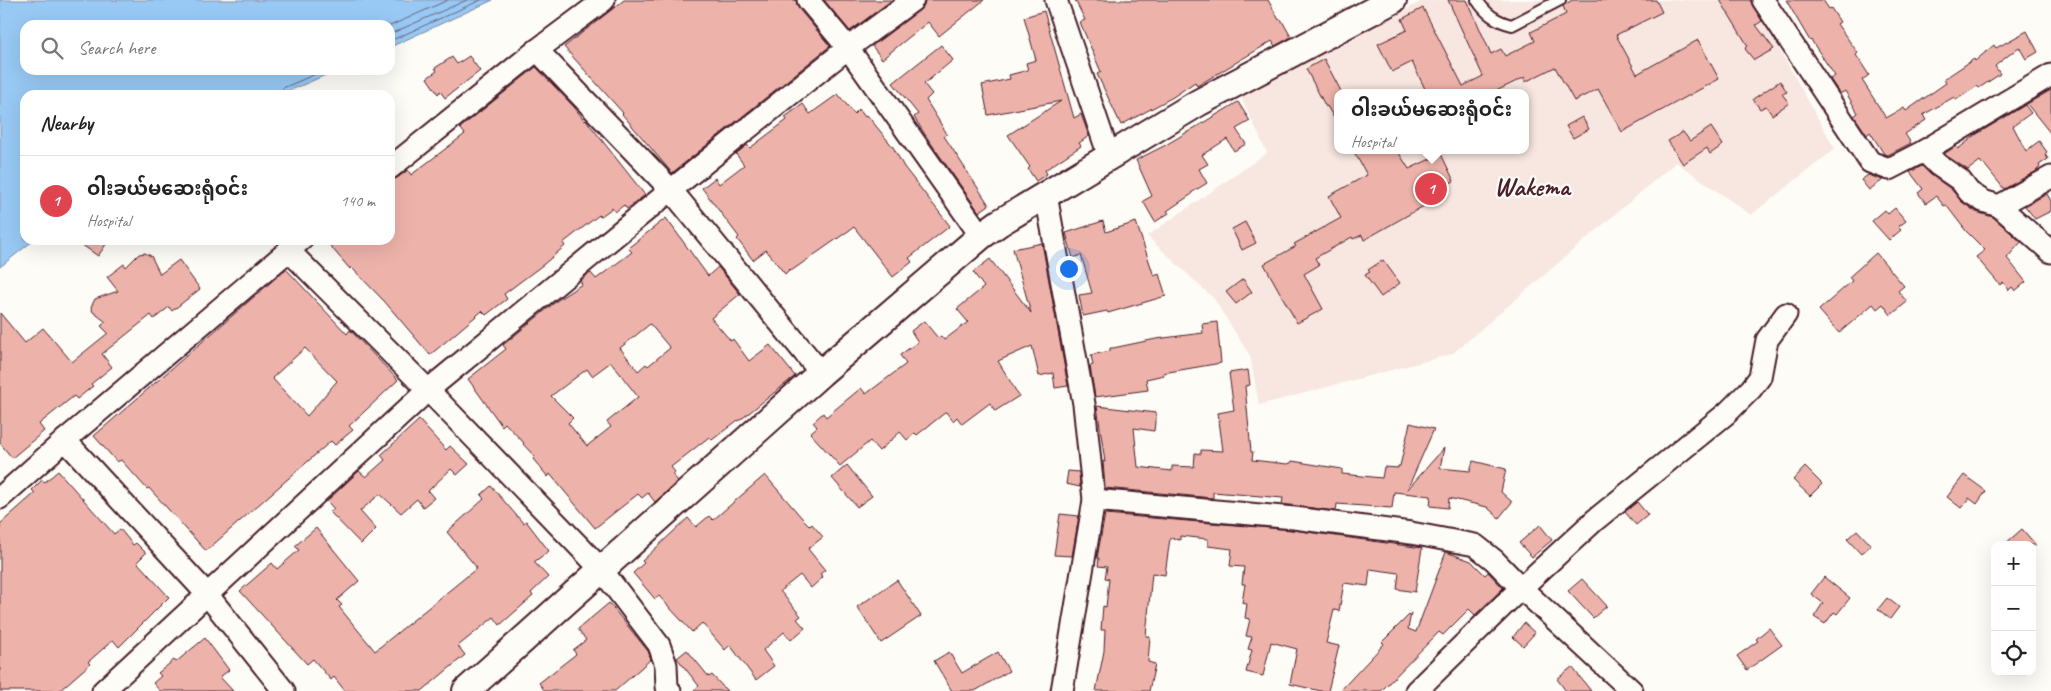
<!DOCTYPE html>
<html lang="en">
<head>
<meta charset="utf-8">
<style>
  body { margin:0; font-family:Caveat,"Noto Sans Myanmar",sans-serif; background:#f2f2f2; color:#222 }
  .controls { position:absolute; right:15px; bottom:15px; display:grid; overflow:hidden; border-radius:10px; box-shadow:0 5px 20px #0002 }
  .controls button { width:45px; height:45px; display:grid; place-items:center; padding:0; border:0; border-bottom:1px solid #e0e0e0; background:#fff; color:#222; font:25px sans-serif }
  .you { position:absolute; left:1068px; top:268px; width:18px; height:18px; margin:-12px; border:4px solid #fff; border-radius:50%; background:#1a73e8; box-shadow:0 0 0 8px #1a73e833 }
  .badge { display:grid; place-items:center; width:32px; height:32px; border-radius:50%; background:#b45309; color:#fff; font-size:16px; font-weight:700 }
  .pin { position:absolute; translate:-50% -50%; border:2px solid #fff; box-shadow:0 1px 5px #0006 }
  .popup { position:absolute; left:1334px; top:89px; width:195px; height:65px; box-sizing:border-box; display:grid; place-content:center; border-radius:10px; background:#fff; filter:drop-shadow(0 1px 4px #0005); font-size:16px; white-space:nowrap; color:#767676 }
  .popup b { font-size:19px; color:#222 }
  .popup::after { content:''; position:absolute; left:50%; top:100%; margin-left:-10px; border:10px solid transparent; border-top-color:#fff }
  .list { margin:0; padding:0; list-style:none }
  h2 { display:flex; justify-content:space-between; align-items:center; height:65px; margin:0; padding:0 20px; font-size:21px }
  h2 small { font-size:16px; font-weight:400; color:#767676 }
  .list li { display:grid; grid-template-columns:32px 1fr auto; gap:15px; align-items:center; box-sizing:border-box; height:90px; padding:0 20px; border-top:1px solid #e0e0e0 }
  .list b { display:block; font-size:19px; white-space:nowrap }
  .list p { margin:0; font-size:16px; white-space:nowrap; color:#767676 }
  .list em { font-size:16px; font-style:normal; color:#767676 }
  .icon { flex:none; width:28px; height:28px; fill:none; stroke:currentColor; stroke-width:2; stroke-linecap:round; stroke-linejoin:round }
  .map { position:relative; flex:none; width:2051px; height:691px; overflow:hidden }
  .search { position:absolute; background:#fff; box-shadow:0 5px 20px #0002; left:20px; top:20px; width:375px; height:55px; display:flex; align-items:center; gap:12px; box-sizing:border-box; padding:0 18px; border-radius:15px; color:#767676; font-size:19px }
  .panel { position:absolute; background:#fff; box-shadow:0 5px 20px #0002; left:20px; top:90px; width:375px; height:155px; border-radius:15px }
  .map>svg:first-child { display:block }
</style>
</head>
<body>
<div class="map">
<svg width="2051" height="691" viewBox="0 0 2051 691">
  <rect width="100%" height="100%" fill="#fdfcf7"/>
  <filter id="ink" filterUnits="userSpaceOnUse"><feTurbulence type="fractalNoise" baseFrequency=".02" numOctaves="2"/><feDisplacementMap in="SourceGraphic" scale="10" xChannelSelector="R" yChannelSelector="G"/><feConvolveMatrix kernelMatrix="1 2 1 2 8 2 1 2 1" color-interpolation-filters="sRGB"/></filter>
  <g filter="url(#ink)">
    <path fill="#f8e6e0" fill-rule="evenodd" d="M1424 0H1752L1835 149 1751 215 1676 162 1452 354 1259 405 1250 356 1214 299 1147 236 1267 153 1240 95ZM1337 93H1525V150H1337Z"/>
    <path fill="#98c9f4" stroke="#7985a4" d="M0 0H493L390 47V25H25V70H337L280 95H25V240H34L0 267Z"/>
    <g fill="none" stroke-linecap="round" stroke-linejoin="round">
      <g stroke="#69637b" stroke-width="1">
        <path d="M390 26 448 0"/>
        <path d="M390 34 467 0"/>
        <path d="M390 41 481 0"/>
        <path d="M280 95 283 88 325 70"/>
      </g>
    </g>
    <g fill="#edb3aa" stroke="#4a1f2b" fill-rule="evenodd">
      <path d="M624 0H796L798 8 830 46 672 173 622 114 623 113 564 47Z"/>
      <path d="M824 0H892L850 31Z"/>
      <path d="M925 0H984L939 36 928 22 882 59 872 46 920 10Z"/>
      <path d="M1075 0H1268L1279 20 1281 19 1291 37 1275 46 1272 41 1197 86 1195 82 1173 97 1121 125 1097 74 1101 72 1080 22 1085 20Z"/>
      <path d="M1448 0H1467L1491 54 1501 49 1505 56 1535 41 1531 32 1566 14 1563 6 1572 0H1656L1662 12 1616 35 1637 74 1698 40 1719 79 1622 132 1598 89 1574 101 1555 67 1525 82V77L1492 93H1427L1412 62 1392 72 1378 44 1407 30 1402 19 1423 8 1463 86 1483 76Z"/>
      <path d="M1720 0H1750L1762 21 1756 25 1774 49 1754 60 1745 49 1748 46Z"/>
      <path d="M1786 0H1823L1829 9 1831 8 1840 22 1837 24 1858 53 1856 55 1869 75 1862 80 1886 118 1904 108 1906 111 1946 83 1944 79 1974 59 1975 61 1994 45 1996 48 2027 31 2038 52 2026 59 2019 47 1995 66 2000 74 1979 88 1977 86 1956 100 1954 97 1923 115 1926 120 1905 134 1911 143 1888 155 1884 154 1870 132 1867 135 1854 116 1858 113 1845 91 1840 94 1830 79 1835 76 1811 40 1810 41Z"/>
      <path d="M1044 11 1074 118 1081 114 1089 136 1079 143 1081 146 1045 170 1047 174 1036 181 1028 169 1030 167 1008 135 1061 101 988 115 982 85 1010 79 1009 75 1028 70 1026 63 1036 60 1024 17Z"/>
      <path d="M941 45 953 60 924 84 932 94 926 100 947 134 944 136 989 205 979 212 926 136 914 117 918 114 893 83Z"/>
      <path d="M469 56 480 71 445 98 440 91 438 94 427 78 437 71 435 68 452 57 457 64Z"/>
      <path d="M1324 59 1342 93H1337V123L1327 106 1326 107 1306 69Z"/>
      <path d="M536 67 574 107 585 121 586 120 645 195 627 209 624 205 615 212 612 208 600 217 599 215 563 243 565 246 544 264 504 294 507 299 486 315 482 311 430 355 385 302 351 267 350 269 325 240H390V180L397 178 408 170 411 175 465 134 460 128Z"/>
      <path d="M1780 81 1787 92 1782 94 1789 103 1772 115 1766 106 1760 109 1753 99Z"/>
      <path d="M2051 90V134L2027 104Z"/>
      <path d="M838 94 854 114 859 109 865 117 867 115 893 147 904 167 950 226 909 258 912 262 893 277 854 227 791 271 790 269 785 274 766 250 753 260 737 239 739 237 702 188 715 178 719 184 744 165 736 154 747 145 750 148 787 120 785 117 803 104 810 114Z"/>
      <path d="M1238 102 1250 121 1236 129 1246 144 1234 151 1227 139 1202 155 1208 164 1199 169 1207 183 1191 193 1192 194 1167 211 1169 213 1155 222 1143 201 1152 196 1136 160 1164 146Z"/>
      <path d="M2025 105 2031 113 2013 126 2026 151 2039 141 2047 152 2045 154 2048 159 2039 165 2040 167 2035 172 2004 189 1984 164 1983 165 1980 161 1968 170 1944 154 1956 146 1958 149 1977 134Z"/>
      <path d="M1582 117 1589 129 1573 138 1566 126Z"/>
      <path d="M1711 127 1723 145 1710 154 1707 148 1683 164 1668 141 1683 132 1690 141Z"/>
      <path d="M1353 150H1397L1409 169 1441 154 1454 181 1424 195 1429 203 1422 207 1364 240 1362 235 1353 239 1352 237 1315 258 1319 265 1304 274 1323 309 1297 323 1264 264 1296 246 1294 244 1341 218 1329 196 1367 175Z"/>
      <path d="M1922 166 1931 175 1951 189 1962 202 1976 212 1993 217 2021 242 2007 258 2026 282 2015 291 2012 287 2009 290 2003 282 2000 285 1976 257 1985 250 1966 231 1946 205 1944 206 1936 196 1926 203 1918 193 1923 189 1910 172Z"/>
      <path d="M1868 175 1883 180 1869 190 1861 180Z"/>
      <path d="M2047 194 2051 201V211L2035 219 2025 206Z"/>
      <path d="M1895 208 1906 221 1898 227 1901 230 1889 240 1872 221 1885 210 1888 214Z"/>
      <path d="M666 218 708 276 718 267 740 294 711 318 731 341 733 339 749 361 770 345 795 376 739 421 738 420 712 440 709 437 671 467 675 472 672 474 678 481 655 502 648 493 642 498 638 494 595 528 550 474 548 477 533 459 535 457 523 444 524 443 505 423 502 426 468 379 506 349 503 345 559 299 582 284 580 281 587 275 591 273 596 279 632 252 628 248ZM650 324 670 348 648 366 646 364 638 371 620 348ZM611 362 638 397 607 422 611 427 587 446 568 423 573 418 551 396 587 369 592 376Z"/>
      <path d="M1103 221 1106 232 1136 222 1154 276 1159 274 1166 296 1108 313 1107 311 1083 316 1079 295 1092 293 1081 255 1073 258 1066 233Z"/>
      <path d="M1245 222 1256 243 1242 250 1232 229Z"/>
      <path d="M75 240H109L98 256Z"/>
      <path d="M1042 243 1068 386 1055 388 1053 373 1039 376 1032 346 998 361 1019 396 995 411 990 403 962 424 957 417 953 421 946 412 917 435 915 433 907 440 900 432 879 451 870 441 840 466 810 433 817 427 813 422 823 413 826 417 861 388 866 394 906 364 900 355 918 342 911 331 924 321 938 338 941 336 944 340 968 322 957 309 984 287 973 272 990 259 1031 313 1013 249Z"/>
      <path d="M145 253 151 256 160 274 179 260 200 289 172 311 169 307 154 319 151 315 102 354 112 367 91 384 93 386 77 399 74 396 39 424 44 431 12 458 0 443V313L25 343 43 328 72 362 108 333 101 326 106 322 93 312 91 307 95 299 118 291 107 277 124 264 126 267 139 254Z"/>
      <path d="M1876 253 1904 286 1898 291 1907 302 1891 315 1883 304 1877 309 1873 304 1839 333 1819 310 1852 281 1849 277Z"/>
      <path d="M1383 260 1400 283 1381 297 1365 275 1370 272 1368 270Z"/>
      <path d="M286 269 347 334 350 330 398 380 349 426 353 430 335 445 331 441 206 551 149 488 147 489 121 460 117 462 94 436ZM305 348 337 381 307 416 272 378Z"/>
      <path d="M1243 279 1252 292 1236 304 1226 292Z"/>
      <path d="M1217 322 1221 363 1163 373 1164 375 1146 379 1148 390 1095 397 1090 366 1093 365 1091 355 1110 351V348H1113L1156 339 1203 333 1202 324Z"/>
      <path d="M1248 370 1250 385 1245 386 1251 452H1253L1252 460 1287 464 1291 463 1292 461 1342 469V474L1382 478 1384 467 1398 468V466H1400L1410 423 1434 429 1407 490 1444 448 1440 468 1470 471 1473 461 1506 469 1501 492 1512 502 1499 518 1487 507 1449 498 1448 508 1430 506 1431 496 1394 492 1392 508 1337 504 1336 511 1282 504 1283 498 1249 495 1213 492V498L1105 488 1103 461 1105 462 1097 406 1156 413 1154 431 1134 428 1138 467 1172 471V466L1194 467 1195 453 1201 454V450L1223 451 1218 413 1234 410 1229 373Z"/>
      <path d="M419 420 446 450 450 446 469 464 457 475 451 469 428 491 434 498 423 507 417 499 401 513 380 494 360 511 376 529 361 544 330 512 334 509 327 501 359 471 366 477 385 460 381 455Z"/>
      <path d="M847 465 872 496 857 507 832 478Z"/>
      <path d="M1805 467 1822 484 1810 496 1793 480Z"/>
      <path d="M58 471 114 534 120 529 133 545 136 543 146 553 137 562 169 597 119 647 113 640 88 662 90 664 59 691H0V524L35 493 32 490 42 480 45 482Z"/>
      <path d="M1068 471 1079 472 1080 487 1066 484Z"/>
      <path d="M765 475 802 518 810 526 812 524 823 537 808 549 825 570 820 574 823 577 811 588 800 575 780 591 801 616 797 619 805 628 791 640 784 632 763 650 774 666 756 680 730 645 725 650 702 623 692 632 659 596 655 599 633 573 644 563 642 561 688 518 696 527 709 516 713 520Z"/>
      <path d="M1964 475 1986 491 1977 504 1969 498 1961 508 1947 497Z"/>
      <path d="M491 486 523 523 526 521 549 551 534 562 548 577 531 593 533 596 500 625 494 617 458 646 465 655 422 691H345L334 677 331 680 313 659 307 664 240 591 272 563 277 569 299 550 295 546 316 528 359 581 337 600 342 605 339 607 375 651 477 568 447 532 484 499 481 495Z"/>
      <path d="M1637 502 1648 515 1636 525 1625 512Z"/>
      <path d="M1060 514 1079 516 1072 556 1054 555Z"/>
      <path d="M1105 514 1293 530 1422 548 1415 592 1397 589 1399 573 1370 569 1368 586 1344 583 1339 611 1334 610 1326 643 1339 646 1328 691H1321L1290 684 1297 649 1271 642 1263 676 1246 672 1252 650 1248 649 1252 637 1246 636 1250 619 1245 618 1247 604 1242 603 1245 584H1242L1244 567 1230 566 1232 549 1208 546V539L1180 536V540L1170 538 1165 575 1152 573 1146 636 1150 637 1148 662 1155 664 1149 691H1096L1104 651 1105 630H1101L1103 606 1106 607 1109 579 1105 578 1107 567 1098 566 1099 558H1097Z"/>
      <path d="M1540 525 1552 540 1532 557 1519 543Z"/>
      <path d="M2022 529 2036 545H2004Z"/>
      <path d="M1857 530 1871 545 1861 554 1847 539Z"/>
      <path d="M1446 552 1471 561 1485 575 1488 572 1503 588 1475 615 1469 609 1443 635 1439 632 1381 691H1340L1384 644 1382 642 1411 613 1408 629 1416 632Z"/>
      <path d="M1824 577 1850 598 1837 614 1834 612 1825 624 1814 617 1823 603 1811 594Z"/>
      <path d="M1582 579 1607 606 1593 618 1568 591Z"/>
      <path d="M897 580 921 616 881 643 857 607Z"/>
      <path d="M1887 598 1899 607 1890 619 1878 609Z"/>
      <path d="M609 603 648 651 651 659 615 691H545L539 683 576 654 573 650 586 640 578 629Z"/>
      <path d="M1524 623 1535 633 1523 646 1513 637Z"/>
      <path d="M1769 628 1782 645 1747 670 1737 656 1758 641 1756 639Z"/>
      <path d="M205 638 229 670 220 677 233 691H160L153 683 161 676 158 673 174 660 176 662Z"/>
      <path d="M687 650 709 677 712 675 727 691H693L699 686 677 658Z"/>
      <path d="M949 652 962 673 998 652 1009 671 975 691H952L934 661Z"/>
      <path d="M1572 667 1591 691H1566L1557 679Z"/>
    </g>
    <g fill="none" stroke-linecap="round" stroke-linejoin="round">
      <g stroke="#4a1f2b" stroke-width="14">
        <path id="service" d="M1477 0C1486 14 1496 21 1512 25L1560 0"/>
      </g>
      <g stroke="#4a1f2b" stroke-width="25">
        <g id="minor">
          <path d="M808 0 848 48 981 236"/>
          <path d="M1056 0 1109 156"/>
          <path d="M1763 0 1870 162 1889 169 1924 151 2051 75"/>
          <path d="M537 50 671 190 821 373"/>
          <path d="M1924 151 1938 165 1960 180 1969 192 1983 201 1999 206 2051 177"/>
          <path d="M390 168 537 50 604 0"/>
          <path d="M1046 195 1084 404 1094 500 1062 691"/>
          <path d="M1999 206 2051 252"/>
          <path d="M288 250 428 390 601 569 659 645 666 665 667 687 670 691"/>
          <path d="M65 440 206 593 284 691"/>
          <path d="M0 498 65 440 301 240"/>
          <path d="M1094 500 1294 518 1411 533 1475 545 1494 560 1521 588 1632 691"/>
          <path d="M103 691 428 390 671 190 848 48 913 0"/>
          <path d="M1416 691 1521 588 1595 520 1727 413 1751 389 1760 377 1767 340 1786 314"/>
        </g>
      </g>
      <g stroke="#4a1f2b" stroke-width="30">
        <path id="tertiary" d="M466 691 821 373 981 236 999 223 1198 103 1393 0"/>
      </g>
      <use href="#service" stroke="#fdfcf7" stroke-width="10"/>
      <use href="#minor" stroke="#fdfcf7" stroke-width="21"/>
      <use href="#tertiary" stroke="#fdfcf7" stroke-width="26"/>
    </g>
  </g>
  <g text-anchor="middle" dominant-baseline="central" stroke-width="4.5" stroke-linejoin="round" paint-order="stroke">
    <g font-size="26" font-weight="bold" fill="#4a1f2b" stroke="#fdfcf7">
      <text x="1532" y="186">Wakema</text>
    </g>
  </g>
</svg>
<div class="controls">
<button>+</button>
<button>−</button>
<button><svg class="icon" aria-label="locate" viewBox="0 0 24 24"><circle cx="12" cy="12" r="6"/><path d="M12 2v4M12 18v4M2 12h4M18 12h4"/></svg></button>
</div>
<div class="you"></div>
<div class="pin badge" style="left:1431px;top:189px;background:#e0444e">1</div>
<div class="popup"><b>ဝါးခယ်မဆေးရုံဝင်း</b>Hospital</div>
<div class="search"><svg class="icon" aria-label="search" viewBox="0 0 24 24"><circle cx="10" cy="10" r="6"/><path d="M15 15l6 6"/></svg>Search here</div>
<section class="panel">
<h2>Nearby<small></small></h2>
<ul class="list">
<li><span class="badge" style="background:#e0444e">1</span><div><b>ဝါးခယ်မဆေးရုံဝင်း</b><p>Hospital</p></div><em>140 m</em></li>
</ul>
</section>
</div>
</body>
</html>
